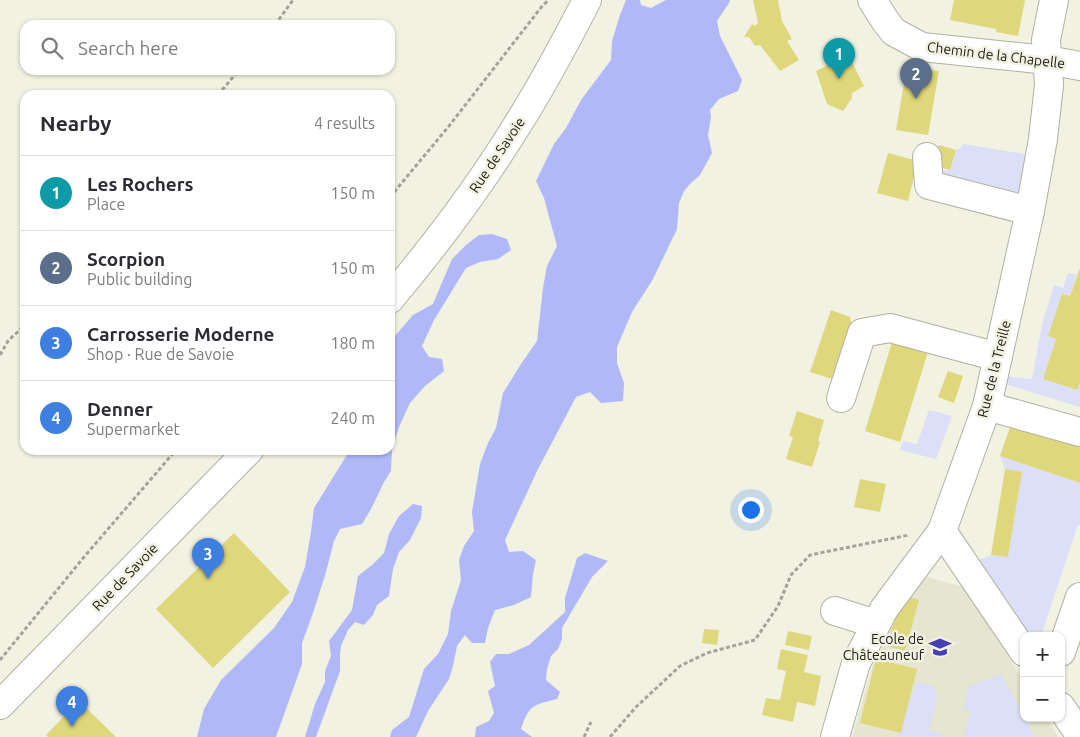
<!DOCTYPE html>
<html lang="en">
<head>
<meta charset="utf-8">
<style>
  body { margin:0; font-family:Ubuntu,sans-serif; background:#f7f7f7; color:#2b2b33 }
  .controls { position:absolute; right:15px; bottom:15px; display:grid; overflow:hidden; border-radius:10px; box-shadow:0 1px 4px #0004 }
  .controls button { width:45px; height:45px; display:grid; place-items:center; padding:0; border:0; border-bottom:1px solid #e1e1e2; background:#fff; color:#2b2b33; font:25px sans-serif }
  .you { position:absolute; left:750px; top:509px; width:18px; height:18px; margin:-12px; border:4px solid #fff; border-radius:50%; background:#1a73e8; box-shadow:0 0 0 8px #1a73e833 }
  .badge { display:grid; place-items:center; width:32px; height:32px; border-radius:50%; background:#4540b5; color:#fff; font-size:16px; font-weight:700 }
  .pin { position:absolute; translate:-50% -41px; filter:drop-shadow(0 1px 2px #0008) }
  .pin::after { content:''; position:absolute; top:26px; width:18px; height:15px; background:inherit; clip-path:polygon(0 0,100% 0,50% 100%) }
  .list { margin:0; padding:0; list-style:none }
  h2 { display:flex; justify-content:space-between; align-items:center; height:65px; margin:0; padding:0 20px; font-size:21px }
  h2 small { font-size:16px; font-weight:400; color:#7c7c81 }
  .list li { display:grid; grid-template-columns:32px 1fr auto; gap:15px; align-items:center; box-sizing:border-box; height:75px; padding:0 20px; border-top:1px solid #e1e1e2 }
  .list b { display:block; font-size:19px; white-space:nowrap }
  .list p { margin:0; font-size:16px; white-space:nowrap; color:#7c7c81 }
  .list em { font-size:16px; font-style:normal; color:#7c7c81 }
  .icon { flex:none; width:28px; height:28px; fill:none; stroke:currentColor; stroke-width:2; stroke-linecap:round; stroke-linejoin:round }
  .map { position:relative; flex:none; width:1080px; height:737px; overflow:hidden }
  .search { position:absolute; background:#fff; box-shadow:0 1px 4px #0004; left:20px; top:20px; width:375px; height:55px; display:flex; align-items:center; gap:12px; box-sizing:border-box; padding:0 18px; border-radius:15px; color:#7c7c81; font-size:19px }
  .panel { position:absolute; background:#fff; box-shadow:0 1px 4px #0004; left:20px; top:90px; width:375px; height:365px; border-radius:15px }
  .map>svg:first-child { display:block }
</style>
</head>
<body>
<div class="map">
<svg width="1080" height="737" viewBox="0 0 1080 737">
  <rect width="100%" height="100%" fill="#f2f2e3"/>
  <path fill="#e6e5cf" d="M919 575 964 587 1024 682V718H1047L1058 737H852L888 613Z"/>
  <g fill="#dbdff7">
    <path d="M963 144 1031 155 1022 198 942 183 938 171 950 170 956 150 961 148Z"/>
    <path d="M1068 273 1077 274 1070 296 1062 294 1048 336 1056 339 1043 379 1077 390 1080 382V407L1002 383 1004 376 1032 379 1042 325 1054 285 1063 288Z"/>
    <path d="M929 410 952 416 936 459 900 450 903 441 917 444Z"/>
    <path d="M1000 456 1080 483V525H1078L1041 636H1024L972 563 991 555 1008 557 1022 472 1005 469Z"/>
    <path d="M1001 674 1024 716V718H1025L1035 737H964L971 711 964 709 968 687Z"/>
    <path d="M916 682 936 687 934 694H938L929 730 943 735V737L898 736Z"/>
  </g>
  <g fill="#b0b8f8">
    <path d="M626 0H640L641 5 651 8 666 0H730L729 3 717 21 720 36 742 80 738 91 719 99 710 110 711 117 708 135 712 153 700 175 691 183 684 191 679 203 677 229 653 279 632 312 617 347V363L624 383 623 401 601 403 590 392 576 397 538 469 505 540 509 552 523 551 536 560 533 574 531 597 514 605 495 610 488 628 485 643H472L465 635 457 646 453 666 449 679 428 711 416 737H390L392 730 409 717 424 669 438 654 448 634 451 611 461 580 459 560 464 546 474 531 472 512 480 464 488 443 496 428 503 393 521 364 537 341 543 288 547 266 557 246 544 198 536 181 554 144 566 128 581 100 611 60 612 41 620 15Z"/>
    <path d="M492 234 507 239 511 250 498 259 480 262 466 268 434 320 422 346 429 357 442 359 444 371 425 386 410 403 399 427 392 449 391 471 384 482 371 509 362 524 340 529 334 541 326 572 313 613 302 643V664L276 737H197L204 709 221 680 274 628 292 602 305 567 311 532 314 508 350 450H390V346L393 338 413 315 433 304 452 259 466 245 479 235Z"/>
    <path d="M413 504 422 506 421 518 410 540 399 552 393 569 389 596 377 605 373 615 364 625 355 622 348 630 341 646 340 655V671L316 737H305L315 704 325 682V671L331 656 329 641 352 610 358 576 372 565 384 553 389 534 399 516Z"/>
    <path d="M585 553 608 561 592 577 562 628V639L558 649 551 656 547 669 546 680 560 692 557 699C533 705 529 705 521 729L532 737H475L476 727 489 721 494 713 488 691 495 686 490 662 496 654H509L529 645 565 612V598L577 558Z"/>
  </g>
  <g fill="#dfd77b">
    <path d="M753 0H778L782 21 792 39 787 41 799 60 780 71 760 45 755 46 749 37H744L752 24 755 26 758 23Z"/>
    <path d="M954 0H1025L1018 36 996 32V29L950 20Z"/>
    <path d="M850 58 864 86 852 93V98L843 111 827 104 816 71 836 61 838 63Z"/>
    <path d="M907 66 939 71 928 135 896 130Z"/>
    <path d="M939 145 956 150 950 170 933 165Z"/>
    <path d="M888 153 918 161 908 201 877 193Z"/>
    <path d="M1080 268V382L1077 390 1043 379 1056 339 1048 336 1062 294 1070 296Z"/>
    <path d="M831 310 850 317 852 327 835 380 810 372Z"/>
    <path d="M892 342 928 352 900 442 865 431Z"/>
    <path d="M948 371 963 376 954 403 938 397Z"/>
    <path d="M797 411 824 420 818 441 820 442 812 467 786 459 793 437 789 436Z"/>
    <path d="M1012 421 1080 444V483L1000 456Z"/>
    <path d="M1005 469 1022 472 1008 557 991 555Z"/>
    <path d="M860 479 886 484 880 512 854 507Z"/>
    <path d="M234 533 290 592 213 668 156 609Z"/>
    <path d="M902 595 919 600 905 651 887 646Z"/>
    <path d="M704 629 719 630 717 645 702 643Z"/>
    <path d="M788 631 812 636 809 650 785 645Z"/>
    <path d="M781 649 808 655 804 672 821 676 815 706 797 702 793 722 762 715 766 698 780 700 786 671 777 669Z"/>
    <path d="M876 659 917 669 901 733 860 723Z"/>
    <path d="M79 701 116 737H48L46 735Z"/>
  </g>
  <g fill="none" stroke-linecap="round" stroke-linejoin="round">
    <g stroke="#b1b1a3" stroke-width="30">
      <g id="minor">
        <path d="M872 0 886 22 894 32 922 47 1047 60 1080 66"/>
        <path d="M927 157 929 185 1030 211"/>
        <path d="M841 398 862 333 890 328 998 357"/>
        <path d="M987 406 1080 432"/>
        <path d="M942 531 1024 652"/>
        <path d="M835 611 876 624"/>
        <path d="M1061 652 1080 597"/>
        <path d="M1061 707 1080 735"/>
        <path d="M835 737 856 663 884 609 942 531 987 406 1030 211 1043 139 1049 85 1046 40 1054 0"/>
      </g>
    </g>
    <g stroke="#b1b1a3" stroke-width="30">
      <g id="major">
        <path d="M390 299C436 244 479 187 516 127 542 86 565 43 587 0"/>
        <path d="M0 705 249 450"/>
      </g>
    </g>
    <g stroke="#a3a397" stroke-width="3" stroke-dasharray="4 2.5" stroke-linecap="butt">
      <path d="M275 25 293 0"/>
      <path d="M218 95 239 70"/>
      <path d="M390 197 449 126 543 5 549 0"/>
      <path d="M0 355 8 341 25 325"/>
      <path d="M0 660 84 557 176 450"/>
      <path d="M584 737 591 722"/>
      <path d="M610 737 636 707 680 666 707 653 755 640 778 606 791 575 810 555 909 535"/>
    </g>
    <use href="#minor" stroke="#fff" stroke-width="28"/>
    <use href="#major" stroke="#fff" stroke-width="28"/>
  </g>
  <defs>
    <g id="school-bare" transform="scale(1.725)"><path d="M0-5L7-2L0 1L-7-2ZM-4 1L0 2.5L4 1V4Q0 6-4 4Z" fill="#4540b5" stroke="#f2f2e3" stroke-width="2.5" paint-order="stroke"/></g>
  </defs>
  <g fill-rule="evenodd">
    <use href="#school-bare" x="940" y="647"/>
  </g>
  <g text-anchor="middle" dominant-baseline="central" stroke-width="5" stroke-linejoin="round" paint-order="stroke">
    <g font-size="14" fill="#21211b" stroke="#f2f2e3">
      <text transform="translate(996 55) rotate(7)">Chemin de la Chapelle</text>
      <text transform="translate(497 155) rotate(-56)">Rue de Savoie</text>
      <text transform="translate(994 369) rotate(-76)">Rue de la Treille</text>
      <text transform="translate(125 577) rotate(-46)">Rue de Savoie</text>
    </g>
    <g font-size="14" fill="#21211b" stroke="#f2f2e3" text-anchor="end">
      <text x="924" y="639">Ecole de<tspan x="924" dy="16">Châteauneuf</tspan></text>
    </g>
  </g>
</svg>
<div class="controls">
<button>+</button>
<button>−</button>
</div>
<div class="you"></div>
<div class="pin badge" style="left:839px;top:79px;background:#0f9aa8">1</div>
<div class="pin badge" style="left:916px;top:99px;background:#5c6f8a">2</div>
<div class="pin badge" style="left:208px;top:579px;background:#3f7fe0">3</div>
<div class="pin badge" style="left:72px;top:727px;background:#3f7fe0">4</div>
<div class="search"><svg class="icon" aria-label="search" viewBox="0 0 24 24"><circle cx="10" cy="10" r="6"/><path d="M15 15l6 6"/></svg>Search here</div>
<section class="panel">
<h2>Nearby<small>4 results</small></h2>
<ul class="list">
<li><span class="badge" style="background:#0f9aa8">1</span><div><b>Les Rochers</b><p>Place</p></div><em>150 m</em></li>
<li><span class="badge" style="background:#5c6f8a">2</span><div><b>Scorpion</b><p>Public building</p></div><em>150 m</em></li>
<li><span class="badge" style="background:#3f7fe0">3</span><div><b>Carrosserie Moderne</b><p>Shop · Rue de Savoie</p></div><em>180 m</em></li>
<li><span class="badge" style="background:#3f7fe0">4</span><div><b>Denner</b><p>Supermarket</p></div><em>240 m</em></li>
</ul>
</section>
</div>
</body>
</html>
